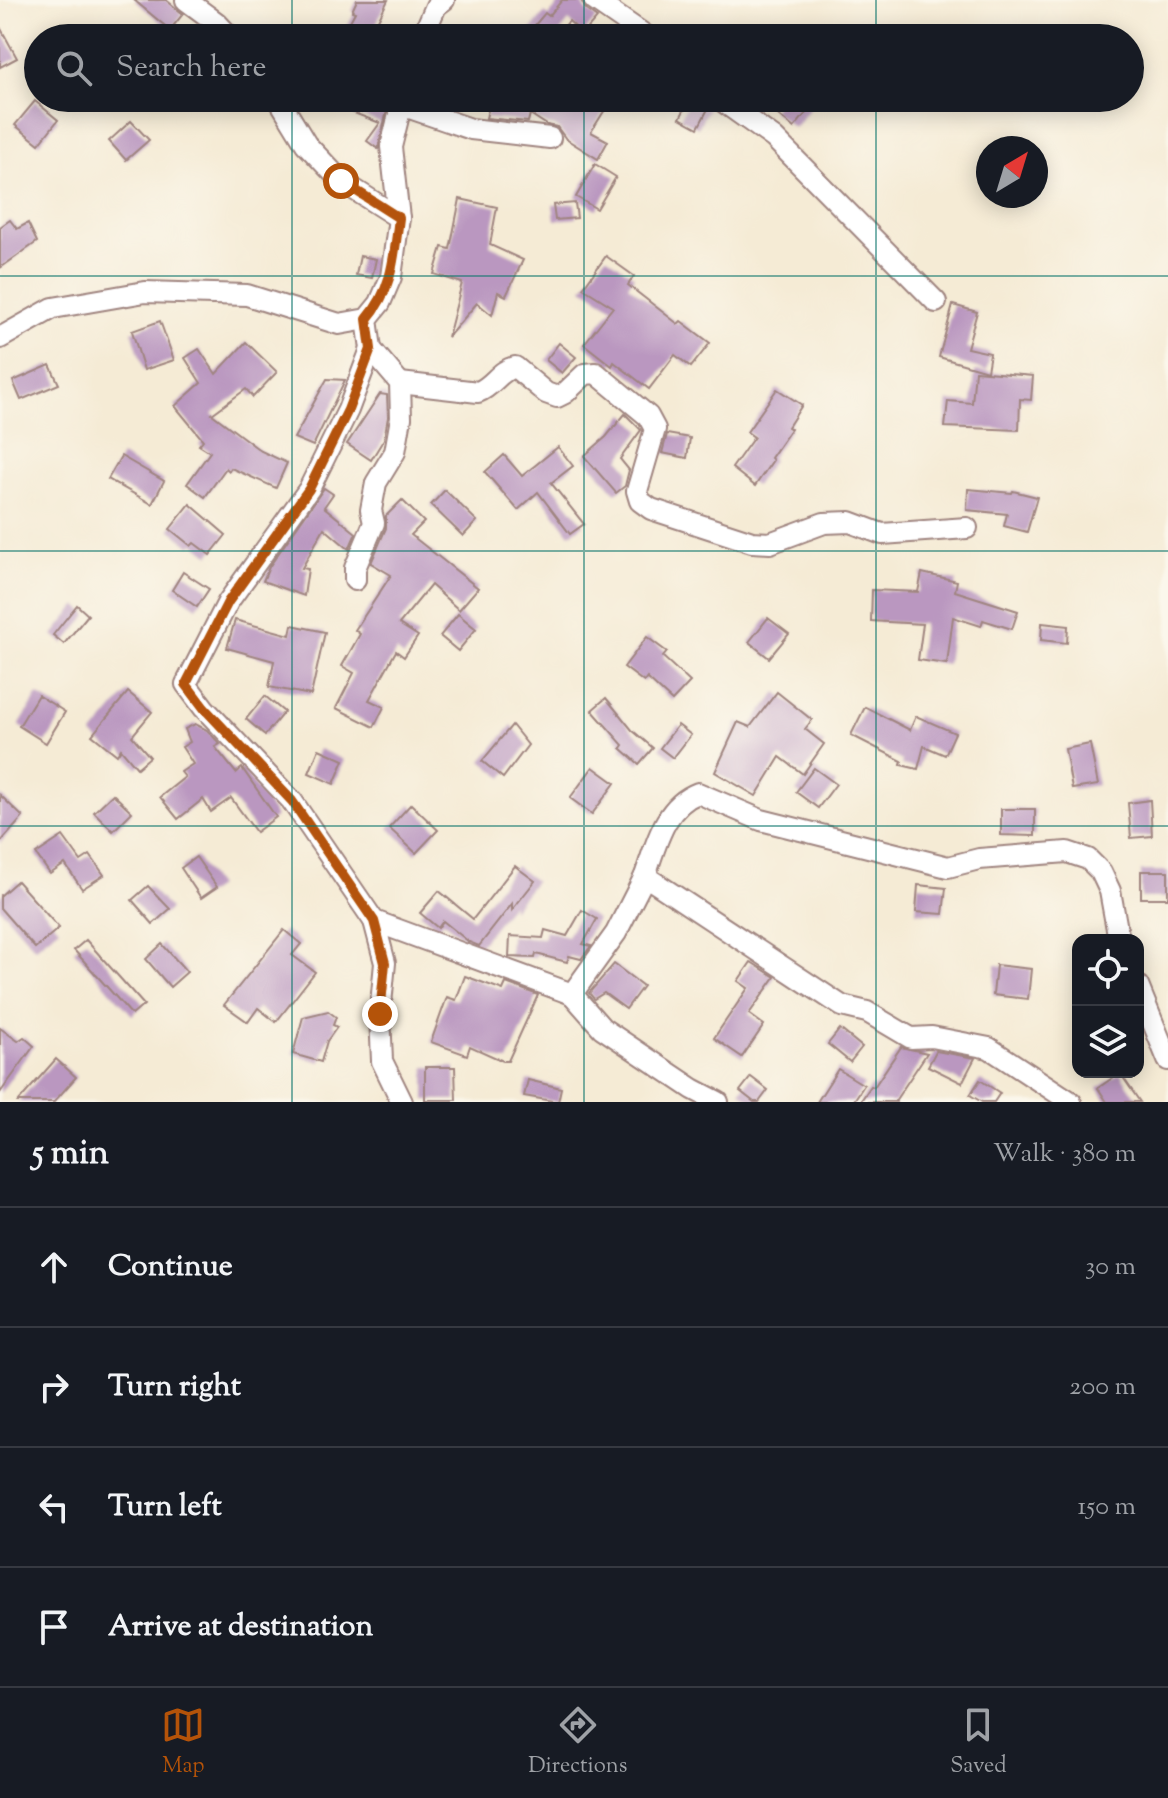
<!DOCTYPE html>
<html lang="en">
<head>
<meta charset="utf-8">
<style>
  body { margin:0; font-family:"Sorts Mill Goudy",serif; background:#242831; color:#f1f3f6 }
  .controls { position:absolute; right:24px; bottom:24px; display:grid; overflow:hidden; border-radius:16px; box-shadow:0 4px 20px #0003 }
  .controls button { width:72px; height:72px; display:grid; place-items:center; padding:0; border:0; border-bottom:2px solid #363941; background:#171b24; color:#f1f3f6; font:40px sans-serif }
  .compass { position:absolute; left:976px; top:136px; width:72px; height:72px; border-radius:50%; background:#171b24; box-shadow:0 4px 20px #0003; rotate:38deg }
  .stop { position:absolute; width:24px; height:24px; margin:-18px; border:6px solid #b45309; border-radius:50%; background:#fff }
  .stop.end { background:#b45309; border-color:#fff; box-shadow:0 2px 8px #0008 }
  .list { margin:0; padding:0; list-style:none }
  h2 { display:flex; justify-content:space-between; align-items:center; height:104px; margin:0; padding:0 32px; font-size:34px }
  h2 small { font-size:26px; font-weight:400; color:#9ea1a6 }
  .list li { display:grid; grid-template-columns:52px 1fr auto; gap:24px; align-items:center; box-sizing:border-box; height:120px; padding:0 32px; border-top:2px solid #363941 }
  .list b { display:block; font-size:30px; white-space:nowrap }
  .list em { font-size:26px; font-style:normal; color:#9ea1a6 }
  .icon { flex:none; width:44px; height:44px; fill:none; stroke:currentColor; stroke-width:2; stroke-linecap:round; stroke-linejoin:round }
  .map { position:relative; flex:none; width:1168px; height:1102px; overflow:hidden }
  .search { position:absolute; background:#171b24; box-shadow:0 4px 20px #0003; left:24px; right:24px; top:24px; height:88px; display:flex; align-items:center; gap:20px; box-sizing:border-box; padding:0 28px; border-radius:44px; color:#9ea1a6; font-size:30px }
  .sheet { height:584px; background:#171b24 }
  nav { display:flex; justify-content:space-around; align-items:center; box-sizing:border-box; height:112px; border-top:2px solid #363941; background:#171b24; font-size:22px; color:#9ea1a6 }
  nav a { display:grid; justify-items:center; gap:4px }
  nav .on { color:#b45309 }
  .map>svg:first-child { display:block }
</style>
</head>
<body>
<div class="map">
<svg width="1168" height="1102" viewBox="0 0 1168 1102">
  <rect width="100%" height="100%" fill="#fbf7ec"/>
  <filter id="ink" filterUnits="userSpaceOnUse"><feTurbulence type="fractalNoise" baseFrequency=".0125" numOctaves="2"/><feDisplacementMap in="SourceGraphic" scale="16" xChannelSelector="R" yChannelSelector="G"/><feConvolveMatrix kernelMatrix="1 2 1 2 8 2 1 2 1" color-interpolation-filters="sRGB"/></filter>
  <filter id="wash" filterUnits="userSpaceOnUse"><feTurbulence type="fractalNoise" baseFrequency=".006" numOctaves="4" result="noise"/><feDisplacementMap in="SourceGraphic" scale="32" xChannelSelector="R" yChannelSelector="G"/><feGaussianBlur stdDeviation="1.8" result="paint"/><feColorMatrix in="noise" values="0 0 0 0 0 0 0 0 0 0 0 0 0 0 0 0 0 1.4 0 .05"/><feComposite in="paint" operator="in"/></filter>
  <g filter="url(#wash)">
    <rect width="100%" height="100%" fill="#f5ebd5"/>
    <g id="blocks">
      <g fill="#ba97c0">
        <path d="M134 0H166L183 14 170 30Z"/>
        <path d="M357 0H388L369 38H341L355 12 352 11Z"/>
        <path d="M562 0H581L586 10 597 18 583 34 569 21 555 38H524L545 13 549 16Z"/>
        <path d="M0 27 17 58 0 67Z"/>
        <path d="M351 98H390L378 149 367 141 380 123 346 110Z"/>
        <path d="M491 98 551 111 559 98H589L606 108 591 132 608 141 598 159 566 139 557 127 547 125 530 114 528 122 486 118Z"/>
        <path d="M782 98H818L794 128 772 110Z"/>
        <path d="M690 99 708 109 698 128 680 118Z"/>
        <path d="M35 101 58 120 39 144 15 125Z"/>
        <path d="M131 121 149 140 126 160 109 141Z"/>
        <path d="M595 164 616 177 597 209 576 197Z"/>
        <path d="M460 199 497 207 490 245 523 260 506 296 498 292 492 315 477 303 448 337 462 283 434 274 442 247 450 249Z"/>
        <path d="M575 203 577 218 555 220 553 205Z"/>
        <path d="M10 220 17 229 28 223 37 242 0 268V227Z"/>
        <path d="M360 256 376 259 372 278 356 275Z"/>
        <path d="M606 256 634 276 628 285 678 324 681 321 710 343 691 367 675 355 649 389 614 362 612 366 584 344 613 307 583 288Z"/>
        <path d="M953 305 977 312 967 348 990 353 987 371 939 357Z"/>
        <path d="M160 321 174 360 144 370 132 331Z"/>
        <path d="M246 342 277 372 253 397 246 389 212 414 261 451 287 463 276 488 231 468 229 471 226 468 205 497 187 484 210 452 199 445 203 440 175 406 201 383 185 358 199 349 216 374Z"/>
        <path d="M559 343 576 357 562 373 546 360Z"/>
        <path d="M50 365 59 384 21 400 13 381Z"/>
        <path d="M975 371 1033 376 1031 400 1020 399 1019 430 945 427 948 401 972 403Z"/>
        <path d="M327 379 345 380 313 446 294 438Z"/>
        <path d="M777 389 802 405 788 427 791 429 771 458 773 460 755 486 732 468 754 437 747 432Z"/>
        <path d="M380 394 387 395 388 417 384 439 371 460 347 444Z"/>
        <path d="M625 414 641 430 620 459 629 470 625 486 616 493 584 456 606 437Z"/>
        <path d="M667 434 690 438 687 458 662 453Z"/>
        <path d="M558 447 573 466 551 483 584 524 570 534 538 492 518 510 485 472 504 455 522 476Z"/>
        <path d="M121 456 164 481 152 504 108 479Z"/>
        <path d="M324 488 333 494 324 507 356 533 349 549 324 528 302 568 308 569 304 596 263 581 269 567Z"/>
        <path d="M968 489 1012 493 1013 491 1037 497 1027 532 1004 526 1007 514 967 510Z"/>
        <path d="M445 490 477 521 463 536 431 505Z"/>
        <path d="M402 500 424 522 411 535 478 588 459 610 431 585 399 624 418 636 404 657 396 651 369 700 384 707 374 727 336 708 354 673 342 666 360 634 355 630 391 575 371 563 386 528V516Z"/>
        <path d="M190 504 226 535 210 555 194 543 191 546 170 529Z"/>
        <path d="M183 572 209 589 197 607 172 590Z"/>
        <path d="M922 573 957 581 955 591 1018 611 1012 629 983 620 981 626 953 617 947 664 918 660 923 624 871 621 872 590 918 592Z"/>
        <path d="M77 605 88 615 64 644 53 635Z"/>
        <path d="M458 614 476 629 458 651 440 636Z"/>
        <path d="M768 618 789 634 769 658 749 642Z"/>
        <path d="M235 620 290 635 292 625 325 632 311 695 269 687 274 661 227 648Z"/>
        <path d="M1042 623 1068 626 1067 643 1041 640Z"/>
        <path d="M647 637 667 652 663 657 690 682 672 701 647 678 644 682 624 667Z"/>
        <path d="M128 692 152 712 132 736 150 757 137 768 121 749 117 755 92 735Z"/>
        <path d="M777 692 812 720 805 729 824 744 803 774 780 757 756 796 715 772 738 722 750 727Z"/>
        <path d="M38 695 65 712 46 743 19 726Z"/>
        <path d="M265 696 284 712 265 735 246 719Z"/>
        <path d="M606 698 632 730 653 748 639 764 621 748 623 745 592 710Z"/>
        <path d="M865 707 910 730 916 716 955 733 945 755 924 746 918 769 901 765 902 761 851 735Z"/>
        <path d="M195 724 207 730 220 744 215 747 236 773 242 768 276 817 256 832 231 798 211 812 203 799 178 819 160 797 185 777 181 772 193 764 182 747 190 742 185 729Z"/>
        <path d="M512 725 528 745 503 778 482 761Z"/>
        <path d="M678 725 691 735 673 758 660 748Z"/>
        <path d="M1090 744 1098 785 1072 789 1065 749Z"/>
        <path d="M319 749 344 760 334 784 309 773Z"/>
        <path d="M593 767 615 783 592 814 570 798Z"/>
        <path d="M814 768 836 784 818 808 796 792Z"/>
        <path d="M113 794 132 812 113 831 94 812Z"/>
        <path d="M0 795 23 817 0 843Z"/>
        <path d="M1150 800 1152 836 1131 838 1128 803Z"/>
        <path d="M411 804 438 830 416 853 389 828Z"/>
        <path d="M1001 809H1035V836L1001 835Z"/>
        <path d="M63 836 81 861 90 855 104 875 82 889 65 864 50 874 36 854Z"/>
        <path d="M196 857 217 887 201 898 181 868Z"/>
        <path d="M515 866 535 881 512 910V904L479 946 469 942 443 921 438 928 420 913 439 891 473 919Z"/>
        <rect x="1141" y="871" width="27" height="27"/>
        <path d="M17 881 59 928 35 948 0 908V896Z"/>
        <path d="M918 885 946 888 943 914 916 912Z"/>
        <path d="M148 886 170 909 153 924 132 900Z"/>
        <path d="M582 910 597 919 583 944 591 946 581 959 569 956 567 962 536 954 535 958 509 957 510 936 543 938 545 930 567 936Z"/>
        <path d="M284 930 301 944 292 955 315 972 276 1022 258 1008 248 1022 224 1005Z"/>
        <path d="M86 940 144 1005 132 1015 74 950Z"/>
        <path d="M162 944 187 972 170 987 146 959Z"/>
        <path d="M751 962 775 977 749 1014 764 1025 742 1057 714 1038 748 988 738 981Z"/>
        <path d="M614 964 643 986 626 1009 604 993 594 999 589 993Z"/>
        <path d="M996 965 1031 969 1028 999 993 995Z"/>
        <path d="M465 976 503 990 506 983 538 995 508 1061H503L470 1046 467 1055 431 1042 447 997 456 1000Z"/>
        <path d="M328 1011 336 1017 333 1025 337 1027 327 1041 321 1062 293 1054 303 1017Z"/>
        <path d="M0 1028 18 1041 24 1037 34 1046 0 1093Z"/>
        <path d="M840 1029 862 1047 850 1062 828 1044Z"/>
        <path d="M901 1047 927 1053 895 1101 896 1102H860L871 1086 874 1087Z"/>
        <path d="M936 1051 975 1058 962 1083 928 1066Z"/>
        <path d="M56 1059 76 1077 54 1102H18Z"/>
        <path d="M425 1067H455L456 1100H425Z"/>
        <path d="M838 1069 864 1085 853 1102H817Z"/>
        <path d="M1120 1073 1140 1102H1107L1098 1088Z"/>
        <path d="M751 1077 768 1090 759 1102H754L740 1091Z"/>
        <path d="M528 1080 561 1088 558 1102 524 1096Z"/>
        <path d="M980 1080 1000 1093 994 1102H982L970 1095Z"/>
      </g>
    </g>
  </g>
  <g filter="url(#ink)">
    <use href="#blocks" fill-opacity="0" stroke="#a08580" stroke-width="2"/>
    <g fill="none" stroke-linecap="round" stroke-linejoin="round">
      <g stroke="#a08580" stroke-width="24">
        <g id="minor">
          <path d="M186 0 217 23 231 38"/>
          <path d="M594 0 649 38"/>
          <path d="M422 38 436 6 444 0"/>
          <path d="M278 98 306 144 341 181 399 218"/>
          <path d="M718 98 774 138 936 302"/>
          <path d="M401 105 471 129 550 138"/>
          <path d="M0 338 53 308 145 292 247 295 339 324 367 319 380 303 391 277 399 218 391 147 403 98"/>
          <path d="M371 349 348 410 309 489 228 602 186 684 204 708 292 801 374 921"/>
          <path d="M400 383 478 392C494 386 499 370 515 367L546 393 557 397 565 393 585 374 596 373 648 416 655 429 637 491 640 501 651 509 752 542 770 543 824 523 850 522 882 534 967 528"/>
          <path d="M355 580V568L374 523 371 510 376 483 395 452 401 418 400 383 371 349 367 319"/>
          <path d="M645 876 616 933 572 994 602 1028 693 1089 718 1102"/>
          <path d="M1138 986 1168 1060"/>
          <path d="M402 1102 382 1061 380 1014 385 963 374 921 572 994"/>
          <path d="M1071 1102 989 1048 932 1037 911 1038 867 1012 842 1006 645 876C656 845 664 806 698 793L761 820 948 867 979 859 1067 852 1088 859 1101 872 1110 891 1119 940"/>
        </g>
      </g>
      <use href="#minor" stroke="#fff" stroke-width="20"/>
    </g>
  </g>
  <g fill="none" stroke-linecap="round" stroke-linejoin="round" filter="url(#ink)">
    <path stroke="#b45309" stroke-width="10" d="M341 181 399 218C394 256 393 289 367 319L371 349 348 410 309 489 228 602 186 684 204 708 292 801 374 921 385 963 380 1014"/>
  </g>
  <path fill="none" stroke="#0f766e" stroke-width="2" stroke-opacity="0.55" d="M292 0V38M584 0V38M876 0V38M292 98V1102M584 98V1102M876 98V1102M0 276H1168M0 551H1168M0 826H1168"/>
</svg>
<div class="controls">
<button><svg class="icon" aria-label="locate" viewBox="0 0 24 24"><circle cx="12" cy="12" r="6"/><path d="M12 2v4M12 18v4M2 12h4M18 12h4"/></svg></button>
<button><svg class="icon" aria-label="layers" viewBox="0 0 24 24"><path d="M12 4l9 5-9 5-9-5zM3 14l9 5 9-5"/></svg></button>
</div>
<svg class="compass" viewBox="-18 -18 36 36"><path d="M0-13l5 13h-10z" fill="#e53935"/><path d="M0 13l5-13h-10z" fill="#9ea1a6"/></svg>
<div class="stop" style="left:341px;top:181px"></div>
<div class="stop end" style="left:380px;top:1014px"></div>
<div class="search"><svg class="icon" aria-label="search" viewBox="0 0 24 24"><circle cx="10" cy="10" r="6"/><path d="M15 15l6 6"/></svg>Search here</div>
</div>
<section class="sheet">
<h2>5 min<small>Walk · 380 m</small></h2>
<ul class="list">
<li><svg class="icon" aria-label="ahead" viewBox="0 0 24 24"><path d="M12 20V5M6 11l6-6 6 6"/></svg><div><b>Continue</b></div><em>30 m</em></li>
<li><svg class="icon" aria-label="right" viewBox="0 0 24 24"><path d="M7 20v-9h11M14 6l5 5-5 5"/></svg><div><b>Turn right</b></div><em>200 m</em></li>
<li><svg class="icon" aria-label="left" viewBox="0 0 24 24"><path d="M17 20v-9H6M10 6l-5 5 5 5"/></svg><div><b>Turn left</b></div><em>150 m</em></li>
<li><svg class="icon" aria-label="arrive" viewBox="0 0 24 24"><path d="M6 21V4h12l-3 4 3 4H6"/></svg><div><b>Arrive at destination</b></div></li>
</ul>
</section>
<nav>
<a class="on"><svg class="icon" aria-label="map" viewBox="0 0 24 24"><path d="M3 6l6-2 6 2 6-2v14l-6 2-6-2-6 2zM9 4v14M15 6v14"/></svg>Map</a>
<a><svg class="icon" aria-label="directions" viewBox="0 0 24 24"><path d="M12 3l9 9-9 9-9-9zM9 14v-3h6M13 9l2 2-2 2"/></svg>Directions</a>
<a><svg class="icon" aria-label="saved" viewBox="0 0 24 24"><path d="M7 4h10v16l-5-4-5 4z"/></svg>Saved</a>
</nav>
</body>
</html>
